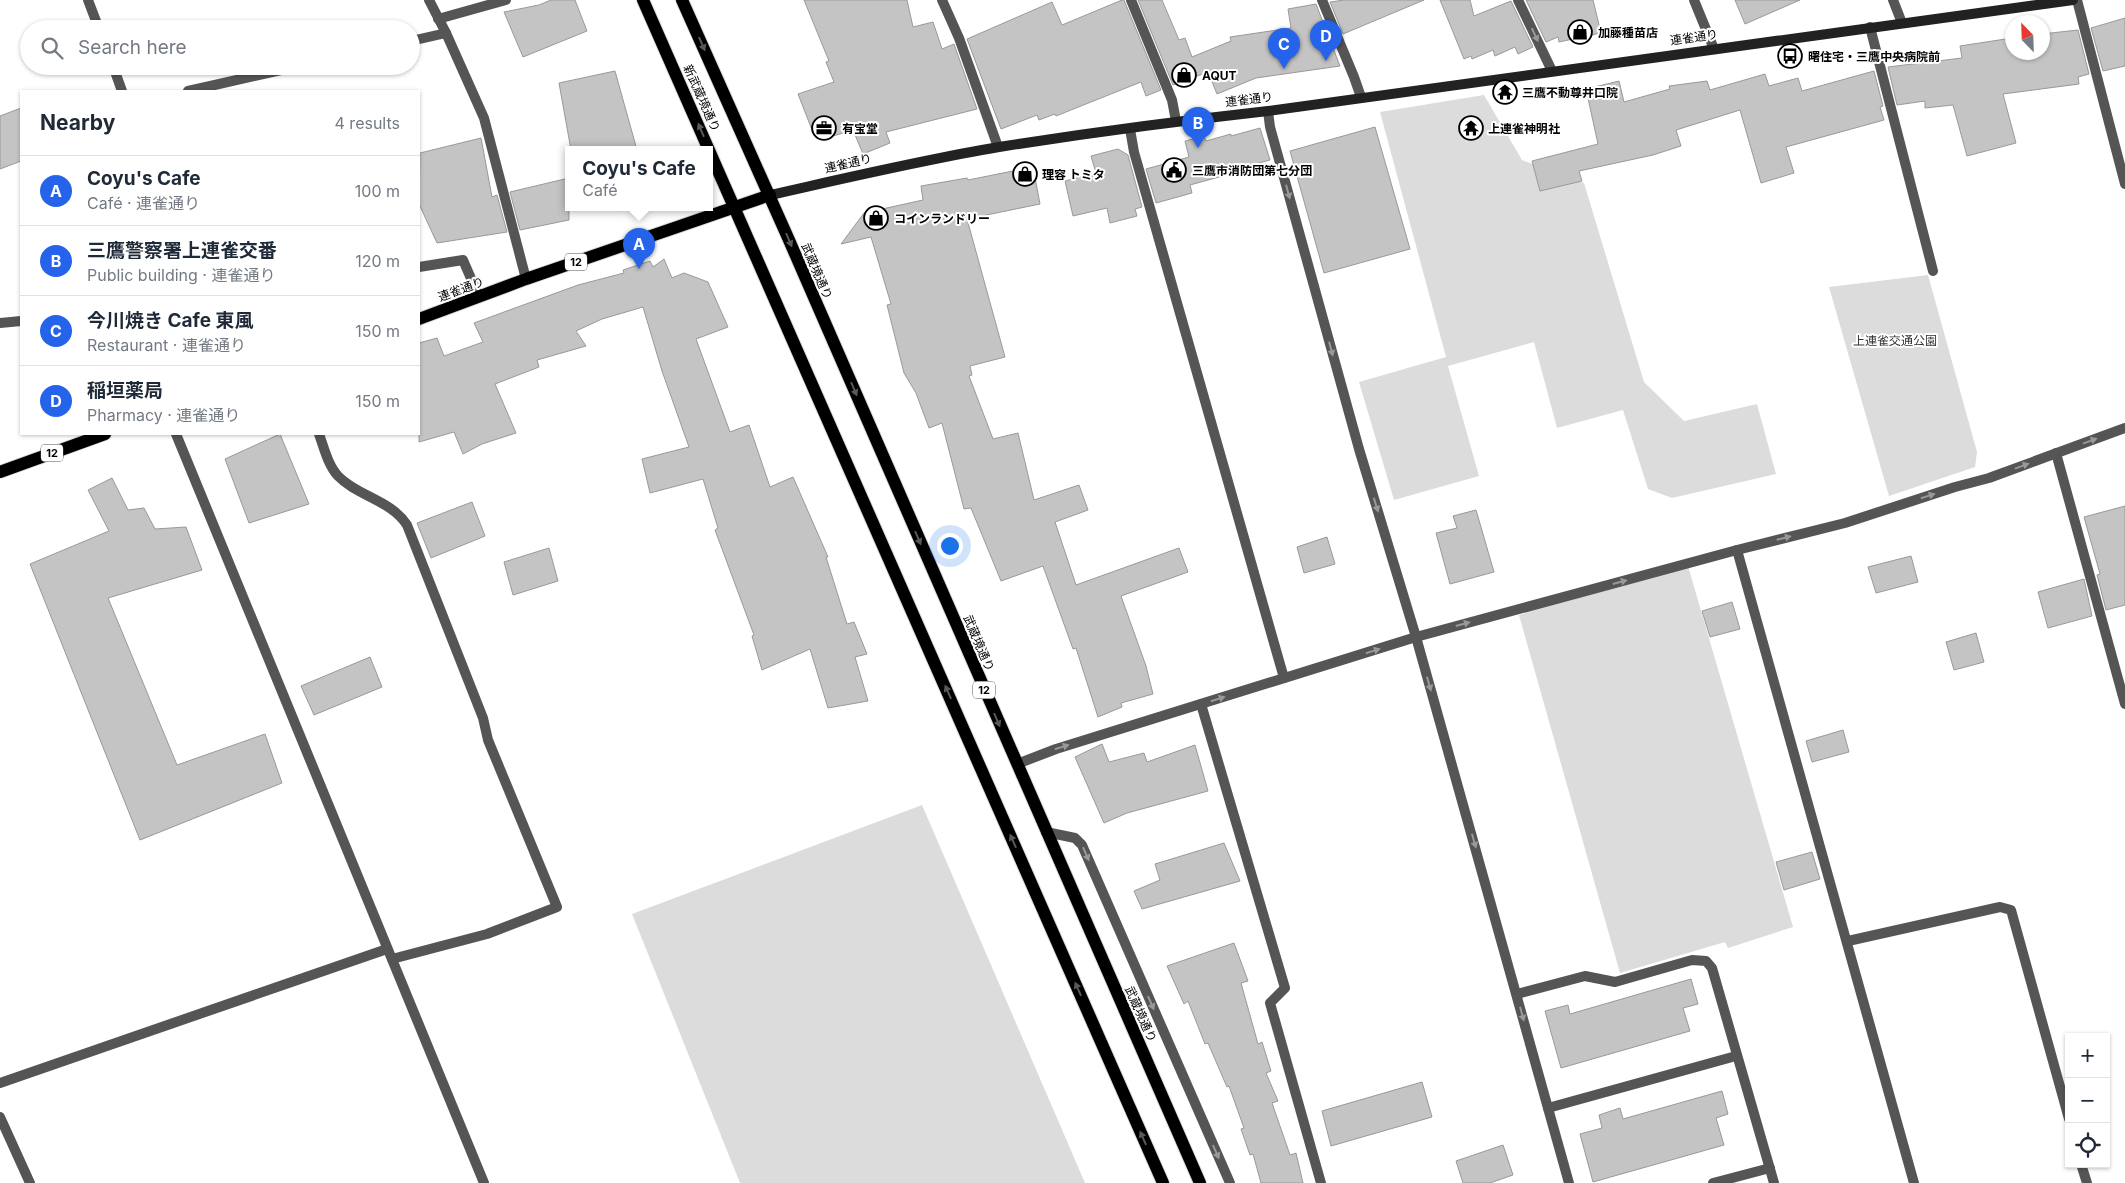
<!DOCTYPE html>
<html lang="en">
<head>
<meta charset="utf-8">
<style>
  body { margin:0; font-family:Inter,"Noto Sans JP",sans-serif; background:#f2f2f3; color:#1f2937 }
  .controls { position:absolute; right:15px; bottom:15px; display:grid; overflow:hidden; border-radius:0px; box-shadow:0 1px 4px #0004 }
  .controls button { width:45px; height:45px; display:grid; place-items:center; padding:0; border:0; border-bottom:1px solid #e0e1e3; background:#fff; color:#1f2937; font:25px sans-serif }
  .compass { position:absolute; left:2005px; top:15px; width:45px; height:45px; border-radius:50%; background:#fff; box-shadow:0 1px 4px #0004; rotate:337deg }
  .you { position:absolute; left:949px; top:545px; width:18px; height:18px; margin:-12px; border:4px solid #fff; border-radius:50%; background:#1a73e8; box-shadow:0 0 0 8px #1a73e833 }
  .badge { display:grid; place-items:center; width:32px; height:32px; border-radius:50%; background:#2563eb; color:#fff; font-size:16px; font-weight:700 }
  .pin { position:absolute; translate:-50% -41px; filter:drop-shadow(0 1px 2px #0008) }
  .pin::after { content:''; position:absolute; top:26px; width:18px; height:15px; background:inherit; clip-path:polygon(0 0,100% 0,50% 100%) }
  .popup { position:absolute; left:565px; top:146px; width:148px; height:65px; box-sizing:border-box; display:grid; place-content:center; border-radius:0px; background:#fff; filter:drop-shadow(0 1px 4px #0005); font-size:16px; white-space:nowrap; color:#747a83 }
  .popup b { font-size:19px; color:#1f2937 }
  .popup::after { content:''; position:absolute; left:50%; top:100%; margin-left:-10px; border:10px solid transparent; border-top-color:#fff }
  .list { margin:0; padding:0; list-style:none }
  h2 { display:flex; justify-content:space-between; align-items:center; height:65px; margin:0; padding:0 20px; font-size:21px }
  h2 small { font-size:16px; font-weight:400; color:#747a83 }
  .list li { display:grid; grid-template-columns:32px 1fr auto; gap:15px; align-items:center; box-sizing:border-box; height:70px; padding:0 20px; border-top:1px solid #e0e1e3 }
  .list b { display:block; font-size:19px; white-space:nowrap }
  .list p { margin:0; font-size:16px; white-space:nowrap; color:#747a83 }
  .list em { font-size:16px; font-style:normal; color:#747a83 }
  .icon { flex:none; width:28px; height:28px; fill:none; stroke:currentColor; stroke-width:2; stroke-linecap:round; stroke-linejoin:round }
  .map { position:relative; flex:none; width:2125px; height:1183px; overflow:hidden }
  .search { position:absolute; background:#fff; box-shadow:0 1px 4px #0004; left:20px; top:20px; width:400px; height:55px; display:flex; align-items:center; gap:12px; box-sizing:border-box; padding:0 18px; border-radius:28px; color:#747a83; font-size:19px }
  .panel { position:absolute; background:#fff; box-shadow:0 1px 4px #0004; left:20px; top:90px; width:400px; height:345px; border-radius:0px }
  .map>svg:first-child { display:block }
</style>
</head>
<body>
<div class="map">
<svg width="2125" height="1183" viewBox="0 0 2125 1183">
  <rect width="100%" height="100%" fill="#fff"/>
  <g fill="#dcdcdc">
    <path d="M1484 95 1522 160 1584 183 1644 382 1684 421 1757 404 1776 474 1672 498 1648 489 1623 410 1557 428 1534 342 1448 366 1479 476 1394 500 1359 382 1446 357 1380 112Z"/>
    <path d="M1928 275 1977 452 1975 467 1889 496 1829 287Z"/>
    <path d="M1688 566 1793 927 1728 948 1725 942 1620 973 1519 615Z"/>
    <path d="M922 805 1085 1183H740L632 914Z"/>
  </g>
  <g fill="#c4c4c4" stroke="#999">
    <path d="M551 0H575L587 31 523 57 504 12 539 5Z"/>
    <path d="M804 0H907L913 27 933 22 942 49 954 44 977 109 886 132 890 143 863 154 853 130 823 139 814 135 798 94 834 82 826 62 829 61Z"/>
    <path d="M1122 0H1124L1161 90 1146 96 1141 82 1056 116 1055 114 1039 120 1037 115 1001 129 967 39 1052 2 1062 25Z"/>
    <path d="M1138 0H1162L1179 40 1185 38 1192 57 1231 41 1230 37 1291 28 1288 9 1316 4 1340 66 1256 78 1217 94 1208 72 1173 85Z"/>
    <path d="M1344 0H1424L1343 34 1330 2Z"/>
    <path d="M1440 0H1470L1474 16 1511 1 1533 47 1518 54 1515 47 1495 56 1493 50 1472 59 1471 56 1464 59Z"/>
    <path d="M1526 0H1593L1601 33 1559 42 1558 37 1546 42Z"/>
    <path d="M1735 0H1800L1745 24Z"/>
    <path d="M2125 18V66L2103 71 2091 28Z"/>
    <path d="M2078 30 2089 74 2078 77 2079 84 2003 94 2016 143 1967 156 1953 105 1925 108V101L1897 105 1888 67 1962 58 1960 46 2012 38V52H2042V34Z"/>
    <path d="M615 71 637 150H571L559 83Z"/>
    <path d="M1874 71 1883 106 1880 107 1884 120 1786 147 1794 173 1761 183 1740 110 1676 130 1681 146 1653 155 1579 171 1582 181 1540 191 1532 161 1598 144 1586 89 1619 81 1624 102 1670 89 1669 86 1707 81 1710 90 1765 74 1769 86 1798 78 1802 91Z"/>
    <path d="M21 108V161L0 169V116Z"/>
    <path d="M1375 127 1410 249 1324 273 1290 151Z"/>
    <path d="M1260 128 1270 160 1240 168 1241 171 1190 185 1192 193 1156 203 1146 169 1189 157 1185 141 1204 136 1206 141 1231 134V136Z"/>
    <path d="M481 138 492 197 497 195 507 232 437 243 419 204 420 153Z"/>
    <path d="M1118 149 1128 155 1142 207 1135 209 1137 216 1110 223 1107 208 1073 216 1065 181 1096 173 1091 156Z"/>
    <path d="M1033 167 1040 204 967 219 1005 357 970 366 972 375 969 376 993 439 1018 433 1034 500 1079 485 1088 510 1055 522 1076 585 1179 548 1188 572 1121 596 1146 666 1153 694 1121 703 1122 707 1098 717 1076 648 1073 649 1043 566 1001 581 971 508 964 509 942 423 929 428 916 393 904 373 887 305 891 304 871 237 841 244 864 213 923 200 921 186 967 178 968 180Z"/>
    <path d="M569 178V220L520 230 510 192Z"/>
    <path d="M664 259 672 278 684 273 708 282 728 327 696 339 730 432 749 425 770 487 793 477 828 557H826L847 624 854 622 867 654 855 657 868 701 828 708 810 649 762 670 752 636 754 635 715 530 718 528 703 479 650 493 642 459 689 447 662 371 643 307 602 319 576 331 586 346 537 360 539 367 495 384 516 433 482 444 463 454 454 432 419 442V343L437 338 444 356 483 342 474 323 578 285 624 273 623 270 650 261 653 267Z"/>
    <path d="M280 434 309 504 249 523 225 459Z"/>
    <path d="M112 478 128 510 144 508 155 529 186 527 202 570 108 598 177 765 265 734 282 783 140 840 30 564 109 531 88 490Z"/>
    <path d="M472 502 485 536 431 558 417 523Z"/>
    <path d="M2125 506V605L2106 610 2097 575 2100 574 2084 517Z"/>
    <path d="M1476 510 1494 572 1450 584 1436 533 1457 528 1453 516Z"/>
    <path d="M1327 537 1335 564 1304 573 1297 547Z"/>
    <path d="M549 548 558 581 513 595 504 562Z"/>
    <path d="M1911 556 1918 582 1876 593 1868 567Z"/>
    <path d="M2084 579 2092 616 2048 628 2038 592Z"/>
    <path d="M1732 602 1740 629 1710 637 1702 611Z"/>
    <path d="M1976 633 1984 662 1954 670 1946 642Z"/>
    <path d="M370 657 382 687 314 715 301 686Z"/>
    <path d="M1843 730 1849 752 1812 762 1806 741Z"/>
    <path d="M1102 744 1109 762 1144 753 1147 762 1195 745 1208 791 1127 813 1104 823 1075 757Z"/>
    <path d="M1224 843 1240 881 1142 909 1134 891 1160 880 1155 864Z"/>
    <path d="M1812 852 1820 879 1784 890 1776 862Z"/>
    <path d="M1234 943 1248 981 1241 983 1258 1044 1262 1042 1271 1071 1266 1073 1278 1101 1272 1103 1290 1155 1296 1153 1303 1183H1261L1253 1154 1250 1155 1241 1129 1244 1128 1229 1086 1227 1087 1208 1043 1205 1044 1188 1001 1184 1004 1167 966Z"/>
    <path d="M1691 979 1698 1004 1683 1008 1690 1031 1561 1068 1545 1011 1568 1005 1570 1014Z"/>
    <path d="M1422 1082 1432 1117 1331 1146 1322 1111Z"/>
    <path d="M1722 1091 1728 1114 1716 1118 1724 1145 1593 1182 1580 1134 1602 1128 1599 1115 1620 1108 1623 1119Z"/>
    <path d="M1503 1145 1513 1175 1490 1183H1463L1456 1161Z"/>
  </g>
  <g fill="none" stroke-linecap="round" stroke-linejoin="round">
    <g stroke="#dbdbdb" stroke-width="14">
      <g id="primary">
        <path d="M643 0 1163 1183"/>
        <path d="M682 0 789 240 1200 1183"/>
        <path d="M419 319 526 279 770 195"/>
        <path d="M0 472 105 434"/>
      </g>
    </g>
    <g stroke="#555" stroke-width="10">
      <path d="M88 0 99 29"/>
      <path d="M429 0 446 33 484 118 526 279"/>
      <path d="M942 0 959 38 998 147"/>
      <path d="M1131 0 1172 100 1176 121"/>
      <path d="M1322 0 1354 77 1361 97"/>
      <path d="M1518 0 1552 71"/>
      <path d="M1694 0 1714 49"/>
      <path d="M1893 0 1902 23"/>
      <path d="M2077 0 2125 184"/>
      <path d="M438 19 506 0"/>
      <path d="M1870 27 1933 271"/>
      <path d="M411 41 446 33"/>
      <path d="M113 66 122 91"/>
      <path d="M188 91 299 66"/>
      <path d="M1268 111 1270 127 1359 449 1416 637 1569 1183"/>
      <path d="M1130 129 1134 152 1284 678"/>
      <path d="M419 267 463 260 479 297"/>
      <path d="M0 323 21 321"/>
      <path d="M176 434 484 1183"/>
      <path d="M319 434C324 448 328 465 338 476 357 496 391 500 407 525L483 718 488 740 557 907 487 934 392 959"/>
      <path d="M2056 453 2125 704"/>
      <path d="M1737 550C1795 761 1856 972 1914 1183"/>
      <path d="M1201 704 1285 988 1270 1003 1321 1183"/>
      <path d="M1017 764 1056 749 1416 637 1737 550 1845 523 1955 487 1989 478 2125 428"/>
      <path d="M1046 832 1075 838 1082 845 1230 1183"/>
      <path d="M1848 941 2000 907 2011 910 2069 1119"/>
      <path d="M1517 994 1585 976 1615 982 1692 960 1706 961 1712 968 1774 1183"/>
      <path d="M0 1083 387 949"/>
      <path d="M1548 1108 1736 1056"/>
      <path d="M0 1117 30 1183"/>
      <path d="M2081 1164 2087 1183"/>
      <path d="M1713 1183 1770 1168"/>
    </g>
    <path stroke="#222" stroke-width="10" d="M770 195C846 178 922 160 999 147 1088 133 1178 121 1268 111L2073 0"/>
    <use href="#primary" stroke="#000" stroke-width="12"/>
  </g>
  <defs><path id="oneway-solid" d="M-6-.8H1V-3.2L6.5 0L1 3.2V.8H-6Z" transform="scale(1.25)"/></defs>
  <g fill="#999">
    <use href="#oneway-solid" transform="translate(1535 35) rotate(65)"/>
    <use href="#oneway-solid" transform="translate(1288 192) rotate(75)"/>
    <use href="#oneway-solid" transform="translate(1331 349) rotate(75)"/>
    <use href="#oneway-solid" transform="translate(2090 441) rotate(-20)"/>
    <use href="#oneway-solid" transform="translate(2022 466) rotate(-20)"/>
    <use href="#oneway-solid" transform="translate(1928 496) rotate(-18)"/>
    <use href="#oneway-solid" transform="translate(1376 505) rotate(73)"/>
    <use href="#oneway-solid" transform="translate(1784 538) rotate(-14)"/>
    <use href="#oneway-solid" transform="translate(1620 582) rotate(-15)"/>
    <use href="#oneway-solid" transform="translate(1463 624) rotate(-15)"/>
    <use href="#oneway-solid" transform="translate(1373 651) rotate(-17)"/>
    <use href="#oneway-solid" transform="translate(1429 684) rotate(74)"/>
    <use href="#oneway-solid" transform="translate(1218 699) rotate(-18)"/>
    <use href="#oneway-solid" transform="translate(1062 747) rotate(-18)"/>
    <use href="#oneway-solid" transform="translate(1474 841) rotate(74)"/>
    <use href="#oneway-solid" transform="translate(1086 854) rotate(66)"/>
    <use href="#oneway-solid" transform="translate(1151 1003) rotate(66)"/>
    <use href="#oneway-solid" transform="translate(1522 1014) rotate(75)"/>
    <use href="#oneway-solid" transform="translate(1216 1152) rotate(66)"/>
  </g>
  <g fill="#595959">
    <use href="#oneway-solid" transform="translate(702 44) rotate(66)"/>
    <use href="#oneway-solid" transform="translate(701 130) rotate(-113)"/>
    <use href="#oneway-solid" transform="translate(789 240) rotate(67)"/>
    <use href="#oneway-solid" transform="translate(854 389) rotate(67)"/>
    <use href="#oneway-solid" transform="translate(918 538) rotate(67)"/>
    <use href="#oneway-solid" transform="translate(948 692) rotate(-114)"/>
    <use href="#oneway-solid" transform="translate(997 720) rotate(67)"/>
    <use href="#oneway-solid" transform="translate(1013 841) rotate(-114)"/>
    <use href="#oneway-solid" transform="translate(1078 989) rotate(-114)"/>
    <use href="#oneway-solid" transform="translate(1143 1138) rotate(-114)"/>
  </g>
  <defs>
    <g id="shop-ring" transform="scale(1.25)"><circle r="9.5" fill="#fff" stroke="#000" stroke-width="1.5"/><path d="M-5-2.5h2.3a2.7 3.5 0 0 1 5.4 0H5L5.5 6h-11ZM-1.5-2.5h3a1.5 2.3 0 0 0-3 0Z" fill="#000"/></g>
    <g id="bus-ring" transform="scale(1.25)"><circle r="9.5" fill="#fff" stroke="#000" stroke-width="1.5"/><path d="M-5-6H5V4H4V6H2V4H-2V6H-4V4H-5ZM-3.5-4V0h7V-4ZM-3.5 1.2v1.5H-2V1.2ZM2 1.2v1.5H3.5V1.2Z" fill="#000"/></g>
    <g id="temple-ring" transform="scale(1.25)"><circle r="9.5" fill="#fff" stroke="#000" stroke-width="1.5"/><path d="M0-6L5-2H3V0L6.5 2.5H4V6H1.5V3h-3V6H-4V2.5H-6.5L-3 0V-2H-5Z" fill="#000"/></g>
    <g id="office-ring" transform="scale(1.25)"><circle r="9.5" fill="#fff" stroke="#000" stroke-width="1.5"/><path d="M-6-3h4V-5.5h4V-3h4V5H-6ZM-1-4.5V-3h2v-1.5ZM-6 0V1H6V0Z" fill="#000"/></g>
    <g id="civic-ring" transform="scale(1.25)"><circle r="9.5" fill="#fff" stroke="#000" stroke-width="1.5"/><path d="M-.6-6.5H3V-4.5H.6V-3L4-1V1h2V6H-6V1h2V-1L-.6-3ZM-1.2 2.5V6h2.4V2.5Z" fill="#000"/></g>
  </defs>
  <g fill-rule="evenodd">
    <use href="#shop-ring" x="1580" y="32"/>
    <use href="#bus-ring" x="1790" y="56"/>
    <use href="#shop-ring" x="1184" y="75"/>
    <use href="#temple-ring" x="1505" y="92"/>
    <use href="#office-ring" x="824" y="128"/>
    <use href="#temple-ring" x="1471" y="128"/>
    <use href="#civic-ring" x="1174" y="170"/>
    <use href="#shop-ring" x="1025" y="174"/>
    <use href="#shop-ring" x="876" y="218"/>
  </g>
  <g text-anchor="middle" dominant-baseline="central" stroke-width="4" stroke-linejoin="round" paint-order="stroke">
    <g fill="#fff" stroke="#4c4c4c" stroke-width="1">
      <rect x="565" y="253.5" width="22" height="17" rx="4"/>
      <rect x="41" y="444.5" width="22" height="17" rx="4"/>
      <rect x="973" y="681.5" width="22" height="17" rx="4"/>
    </g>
    <g font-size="11" font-weight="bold" fill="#000">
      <text x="576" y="262">12</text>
      <text x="52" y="453">12</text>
      <text x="984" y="690">12</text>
    </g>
    <g font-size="12" font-weight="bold" fill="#000" stroke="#fff" text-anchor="start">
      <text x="1598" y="32">加藤種苗店</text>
      <text x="1808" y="56">曙住宅・三鷹中央病院前</text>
      <text x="1202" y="75">AQUT</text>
      <text x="1522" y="92">三鷹不動尊井口院</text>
      <text x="842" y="128">有宝堂</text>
      <text x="1488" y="128">上連雀神明社</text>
      <text x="1192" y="170">三鷹市消防団第七分団</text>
      <text x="1042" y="174">理容 トミタ</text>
      <text x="894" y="218">コインランドリー</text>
    </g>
    <g font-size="12" fill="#000" stroke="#fff">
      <text transform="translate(1694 37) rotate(-8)">連雀通り</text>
      <text transform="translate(702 98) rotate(66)">新武蔵境通り</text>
      <text transform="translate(1249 99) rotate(-7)">連雀通り</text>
      <text transform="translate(848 163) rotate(-13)">連雀通り</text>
      <text transform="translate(817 271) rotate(67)">武蔵境通り</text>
      <text transform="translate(461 289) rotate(-20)">連雀通り</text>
      <text transform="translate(979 643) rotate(67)">武蔵境通り</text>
      <text transform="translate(1141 1014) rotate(66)">武蔵境通り</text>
    </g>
    <g font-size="12" fill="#333" stroke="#fff">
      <text x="1895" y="340">上連雀交通公園</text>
    </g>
  </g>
</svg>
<div class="controls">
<button>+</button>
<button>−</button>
<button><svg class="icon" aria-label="locate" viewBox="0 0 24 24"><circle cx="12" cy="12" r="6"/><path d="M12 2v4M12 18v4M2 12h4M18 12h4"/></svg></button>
</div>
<svg class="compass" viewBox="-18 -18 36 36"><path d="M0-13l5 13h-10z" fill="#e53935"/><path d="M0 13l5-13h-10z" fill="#747a83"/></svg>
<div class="you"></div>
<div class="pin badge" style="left:639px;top:269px">A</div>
<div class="popup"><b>Coyu's Cafe</b>Café</div>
<div class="pin badge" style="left:1198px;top:148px">B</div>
<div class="pin badge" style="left:1284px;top:69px">C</div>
<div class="pin badge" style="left:1326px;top:61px">D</div>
<div class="search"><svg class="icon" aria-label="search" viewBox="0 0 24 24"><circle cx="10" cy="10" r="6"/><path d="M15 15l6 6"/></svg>Search here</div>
<section class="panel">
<h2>Nearby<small>4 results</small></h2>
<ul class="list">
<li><span class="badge">A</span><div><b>Coyu's Cafe</b><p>Café · 連雀通り</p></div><em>100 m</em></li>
<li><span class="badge">B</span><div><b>三鷹警察署上連雀交番</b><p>Public building · 連雀通り</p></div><em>120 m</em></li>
<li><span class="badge">C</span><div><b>今川焼き Cafe 東風</b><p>Restaurant · 連雀通り</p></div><em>150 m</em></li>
<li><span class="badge">D</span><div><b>稲垣薬局</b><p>Pharmacy · 連雀通り</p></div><em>150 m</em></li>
</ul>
</section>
</div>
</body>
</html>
